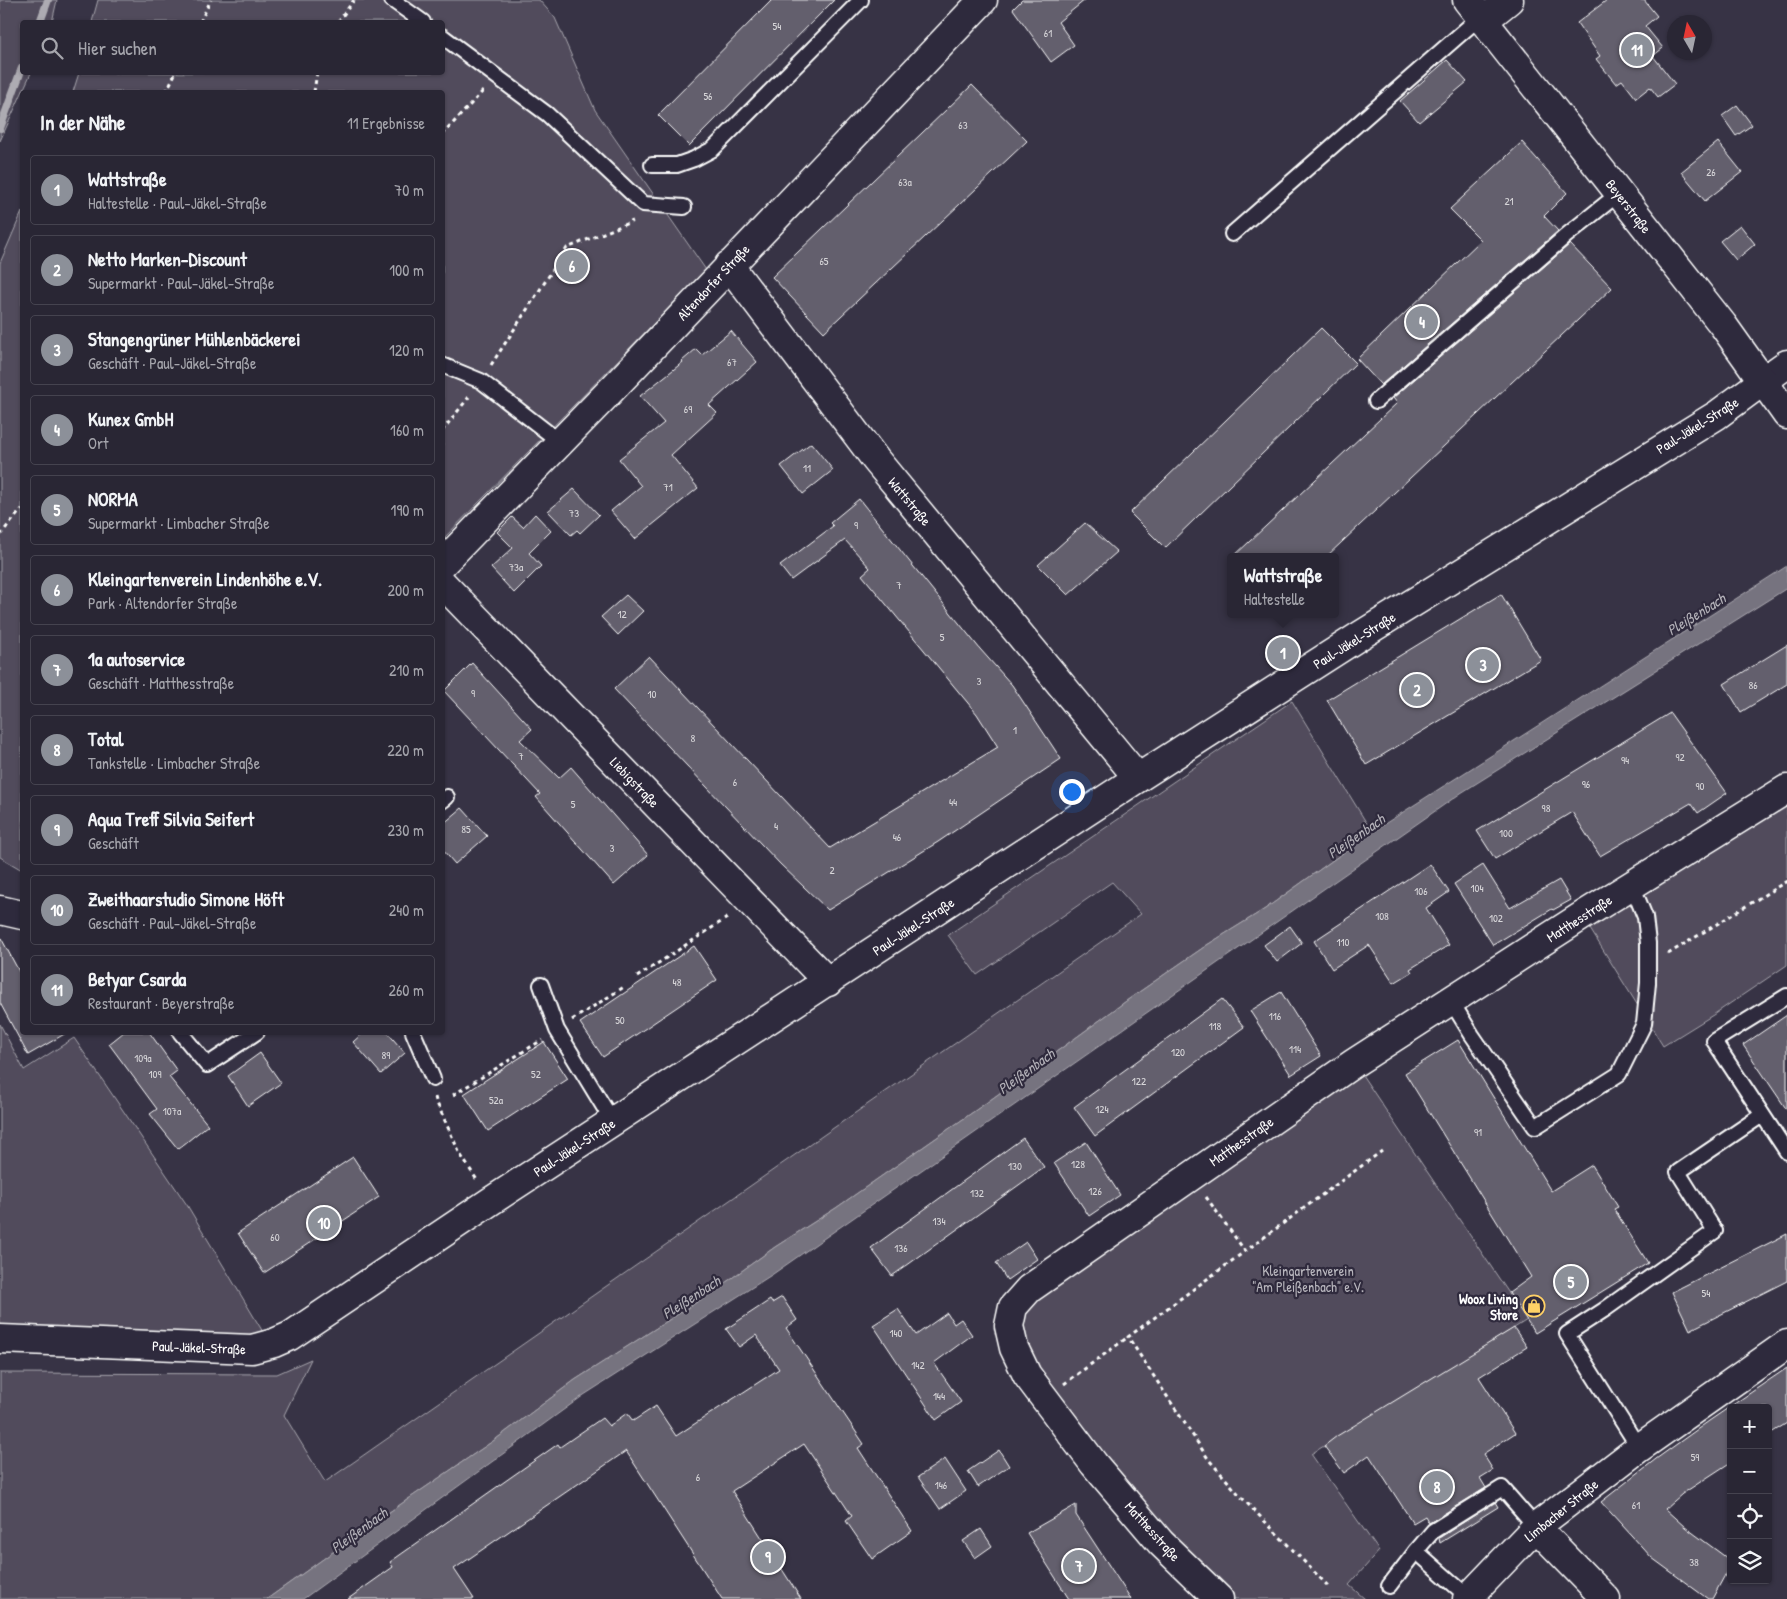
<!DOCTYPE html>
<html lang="de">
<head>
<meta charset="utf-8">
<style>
  body { margin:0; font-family:"Patrick Hand",sans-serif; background:#312e3c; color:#f1f3f6 }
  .controls { position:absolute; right:15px; bottom:15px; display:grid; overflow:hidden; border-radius:5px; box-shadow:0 1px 4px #0004 }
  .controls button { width:45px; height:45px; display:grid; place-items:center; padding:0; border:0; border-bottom:1px solid #45434f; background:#292634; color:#f1f3f6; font:25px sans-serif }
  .compass { position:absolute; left:1667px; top:15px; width:45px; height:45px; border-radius:50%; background:#292634; box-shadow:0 1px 4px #0004; rotate:351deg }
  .you { position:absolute; left:1071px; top:791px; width:18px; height:18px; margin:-12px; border:4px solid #fff; border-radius:50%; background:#1a73e8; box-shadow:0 0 0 8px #1a73e833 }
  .badge { display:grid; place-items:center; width:32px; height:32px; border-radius:50%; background:#8c9099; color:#fff; font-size:16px; font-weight:700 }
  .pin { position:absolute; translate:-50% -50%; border:2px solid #fff; box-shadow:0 1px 5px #0006 }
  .popup { position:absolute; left:1227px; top:553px; width:112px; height:65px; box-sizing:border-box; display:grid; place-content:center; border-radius:5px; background:#292634; filter:drop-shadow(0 1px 4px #0005); font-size:16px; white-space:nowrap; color:#a5a5ac }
  .popup b { font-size:19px; color:#f1f3f6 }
  .popup::after { content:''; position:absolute; left:50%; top:100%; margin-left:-10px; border:10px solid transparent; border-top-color:#292634 }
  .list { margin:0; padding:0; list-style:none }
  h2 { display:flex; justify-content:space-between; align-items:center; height:65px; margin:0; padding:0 20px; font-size:21px }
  h2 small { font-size:16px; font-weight:400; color:#a5a5ac }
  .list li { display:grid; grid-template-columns:32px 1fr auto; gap:15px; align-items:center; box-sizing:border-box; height:70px; margin:0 10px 10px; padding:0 10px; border:1px solid #45434f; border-radius:5px }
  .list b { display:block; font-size:19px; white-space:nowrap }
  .list p { margin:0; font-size:16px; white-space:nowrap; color:#a5a5ac }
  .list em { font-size:16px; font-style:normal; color:#a5a5ac }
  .icon { flex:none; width:28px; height:28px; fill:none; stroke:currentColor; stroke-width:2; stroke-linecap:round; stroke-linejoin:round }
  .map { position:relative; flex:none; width:1787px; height:1599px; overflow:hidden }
  .search { position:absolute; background:#292634; box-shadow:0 1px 4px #0004; left:20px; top:20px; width:425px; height:55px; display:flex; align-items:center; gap:12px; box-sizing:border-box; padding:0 18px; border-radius:5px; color:#a5a5ac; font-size:19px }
  .panel { position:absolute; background:#292634; box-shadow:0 1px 4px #0004; left:20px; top:90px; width:425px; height:945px; border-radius:5px }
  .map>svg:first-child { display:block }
</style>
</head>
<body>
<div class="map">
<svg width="1787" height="1599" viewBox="0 0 1787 1599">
  <rect width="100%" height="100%" fill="#373345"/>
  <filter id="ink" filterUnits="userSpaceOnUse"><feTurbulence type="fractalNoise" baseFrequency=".02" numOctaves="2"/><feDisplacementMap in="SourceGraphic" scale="10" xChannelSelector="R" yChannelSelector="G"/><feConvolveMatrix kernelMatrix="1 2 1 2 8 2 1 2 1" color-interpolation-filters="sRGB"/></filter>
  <g filter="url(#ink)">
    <g fill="#514c5c" stroke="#a8a6ae">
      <path d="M0 0H57L52 22H22V72L31 73 0 141Z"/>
      <path d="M98 0H539L555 18 595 110 706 270 443 539 442 92H73L79 73 442 72V22H92Z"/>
      <path d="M22 212V870L0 857V263Z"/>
      <path d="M1292 701 1372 832 1265 909 1207 945 1129 999 986 1103 836 1208 775 1247 711 1293 575 1380 496 1439 385 1515 267 1599H0V1373L277 1374 311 1359 284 1415 325 1482 1141 914 1112 882 977 975 948 935Z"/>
      <path d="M1787 789V965L1713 1015 1663 1046 1582 916Z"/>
      <path d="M0 1024 24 1070 74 1038 187 1205 269 1342 0 1329Z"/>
      <path d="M1354 1063 1527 1320 1311 1454 1379 1551 1349 1585 1365 1599H1219L1044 1398 1013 1307Z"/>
    </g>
    <path fill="#76737f" stroke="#adabb2" d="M1787 566V588L1461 793 773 1274 584 1395 303 1599H267L385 1515 496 1439 575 1380 711 1293 775 1247 836 1208 986 1103 1129 999 1207 945 1265 909 1372 832Z"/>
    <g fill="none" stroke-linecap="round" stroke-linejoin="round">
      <g stroke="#adabb2" stroke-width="8">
        <path d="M40 22 48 0"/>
        <path d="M0 128 22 68"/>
      </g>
    </g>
    <g fill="#635f6d" stroke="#fff">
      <path d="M772 0H834L689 146 658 115Z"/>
      <path d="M1022 0H1085L1058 22 1074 45 1051 62 1013 9Z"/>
      <path d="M1607 0H1644L1657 16 1645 26 1663 48 1653 56 1675 84 1658 97 1650 87 1636 98 1622 80 1616 84 1596 59 1600 56 1577 23Z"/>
      <path d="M1447 60 1467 82 1419 122 1400 101Z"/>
      <path d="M972 85 1027 141 824 332 772 277Z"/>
      <path d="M1737 105 1752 125 1736 136 1722 116Z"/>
      <path d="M1522 142 1567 193 1544 216 1558 231 1381 385 1357 359 1481 240 1450 209Z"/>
      <path d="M1718 142 1742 172 1705 201 1681 172Z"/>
      <path d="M1740 225 1755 244 1736 260 1720 241Z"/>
      <path d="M1570 244 1612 288 1326 557H1233L1397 403 1393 398Z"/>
      <path d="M1321 328 1356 363 1165 548 1130 513Z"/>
      <path d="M731 331 757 362 709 405 717 413 671 455 698 488 635 539 611 511 641 486 619 459 664 423 640 396 683 362 682 361 696 349 702 355Z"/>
      <path d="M811 443 833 470 803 494 781 466Z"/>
      <path d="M574 489 599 515 580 533 577 530 571 535 548 511Z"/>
      <path d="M859 499 980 649 1012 685 1061 759 938 842 828 910 780 864 614 689 649 656 830 848 998 747 977 714 862 575 870 568 845 540 791 580 780 566 833 526 830 523Z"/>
      <path d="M535 514 551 531 529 553 541 566 514 593 491 568 513 548 497 532 512 517 523 527Z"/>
      <path d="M1085 523 1117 552 1068 595 1038 565Z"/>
      <path d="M1501 594 1541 660 1366 765 1327 700Z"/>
      <path d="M626 595 643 611 618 635 601 617Z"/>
      <path d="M1787 645V684L1741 712 1724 684Z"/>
      <path d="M472 663 532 729 520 740 559 778 571 767 648 855 614 885 536 797 540 794 444 691Z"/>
      <path d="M1670 713 1727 793 1698 813 1691 803 1600 856 1572 812 1495 859 1477 831Z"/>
      <path d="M462 808 487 836 455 864 442 849V825Z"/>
      <path d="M1430 864 1449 892 1426 908 1449 945 1410 969 1412 972 1394 983 1369 945 1332 969 1314 941Z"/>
      <path d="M1483 865 1510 908 1559 880 1571 900 1553 910 1552 909 1493 945 1454 884Z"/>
      <path d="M1290 926 1302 943 1277 962 1264 945Z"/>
      <path d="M0 936 22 977V1032H68L28 1055 0 1003Z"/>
      <path d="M694 946 717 980 603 1057 580 1023Z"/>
      <path d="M1281 992 1321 1056 1291 1075 1250 1011Z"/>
      <path d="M1222 999 1244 1027 1095 1136 1074 1107Z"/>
      <path d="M1787 1015V1110L1743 1045Z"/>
      <path d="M124 1032H149L177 1071 169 1077 208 1125 178 1149 150 1114 157 1109 109 1044Z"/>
      <path d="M364 1032H387L405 1053 381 1074 353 1042Z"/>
      <path d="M1458 1040 1551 1191 1592 1165 1618 1207 1614 1209 1648 1263 1535 1333 1509 1293 1531 1277 1405 1073Z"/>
      <path d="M544 1042 568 1079 488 1131 464 1094Z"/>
      <path d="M260 1053 281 1083 248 1106 228 1076Z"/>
      <path d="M1023 1138 1044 1167 892 1276 871 1248Z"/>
      <path d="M1086 1142 1120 1195 1089 1216 1054 1163Z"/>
      <path d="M353 1157 379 1197 264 1273 238 1233Z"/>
      <path d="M1787 1234V1281L1690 1330 1672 1292Z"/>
      <path d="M1026 1242 1037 1259 1007 1280 996 1263Z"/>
      <path d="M782 1297 797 1320 786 1328 864 1444 858 1448 912 1531 872 1559 846 1521 852 1516 804 1444 732 1491 801 1599H722L626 1451 454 1569 474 1599H348L393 1567 390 1562 558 1444 560 1447 602 1418 609 1426 627 1413 633 1421 656 1406 676 1436 779 1369 756 1335 739 1347 726 1329 770 1300 772 1303Z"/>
      <path d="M898 1309 916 1335 947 1313 954 1324 961 1319 972 1335 934 1363 961 1402 936 1420 873 1325Z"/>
      <path d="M1514 1328 1527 1347 1479 1377 1515 1433 1483 1454 1493 1470 1480 1478 1486 1488 1429 1523 1425 1516 1413 1523 1369 1455 1344 1473 1324 1446 1337 1436Z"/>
      <path d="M1787 1368V1423L1768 1435V1408H1731V1462L1682 1494 1665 1509 1685 1527 1731 1561V1564L1712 1599H1708L1652 1558 1601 1502 1656 1459 1709 1421Z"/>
      <path d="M999 1450 1009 1466 978 1487 968 1471Z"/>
      <path d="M945 1459 966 1491 940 1509 918 1477Z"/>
      <path d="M1495 1502 1498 1507 1440 1543 1439 1538Z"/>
      <path d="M1076 1505V1515L1131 1599H1069L1027 1533Z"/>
      <path d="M981 1529 992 1546 975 1558 963 1541Z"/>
    </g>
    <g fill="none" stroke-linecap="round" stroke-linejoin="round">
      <g stroke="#fff" stroke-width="18">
        <g id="service">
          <path d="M392 0 423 22"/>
          <path d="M442 36 547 114 643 204 684 207"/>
          <path d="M652 165H677L694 159 713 149 861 0"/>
          <path d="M1232 234 1480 17"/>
          <path d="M442 365 481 381 560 442"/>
          <path d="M1376 401 1567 235 1618 194"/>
          <path d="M442 801 447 797"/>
          <path d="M541 985 557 1030 613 1122"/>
          <path d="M1787 996 1714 1041 1787 1152"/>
          <path d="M1451 1001 1472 1035 1535 1127 1619 1074 1644 1024 1648 983V943L1645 917 1632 885"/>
          <path d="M180 1032 207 1065 257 1032"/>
          <path d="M413 1032 433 1079"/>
          <path d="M1639 1448 1567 1334 1604 1310 1715 1231 1678 1172 1762 1115"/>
          <path d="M1389 1586 1416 1551"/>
          <path d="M1468 1597 1416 1551 1433 1531 1502 1488 1536 1527"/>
        </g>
      </g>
      <g stroke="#fff" stroke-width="31">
        <g id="minor">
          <path d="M1483 21 1509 0"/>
          <path d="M729 265 876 460 1138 778"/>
          <path d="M1763 381 1787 364"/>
          <path d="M442 564 617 384 983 0"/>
          <path d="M442 583 828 982"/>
          <path d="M0 910 22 915"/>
          <path d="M1536 1527 1606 1599"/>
          <path d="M1219 1599 1161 1543 1094 1464 1027 1375 1014 1348 1009 1326 1013 1307 1029 1289 1354 1063 1582 916 1787 789"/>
        </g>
      </g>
      <g stroke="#fff" stroke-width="31">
        <g id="tertiary">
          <path d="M1467 0 1723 325 1787 415"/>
          <path d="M0 1339 252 1349 274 1343 290 1336 491 1201 1138 778 1361 635 1717 415 1763 381"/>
        </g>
      </g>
      <g stroke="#fff" stroke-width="31">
        <path id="secondary" d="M1467 1599 1536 1527 1639 1448 1787 1344"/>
      </g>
      <g stroke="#fff" stroke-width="3" stroke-dasharray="4 4" stroke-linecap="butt">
        <path d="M200 22 211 0"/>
        <path d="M338 22 354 0"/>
        <path d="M166 92 176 72"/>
        <path d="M314 92 317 72"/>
        <path d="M442 135 484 90"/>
        <path d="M491 365 567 248 633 221"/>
        <path d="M442 431 469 397"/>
        <path d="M0 535 22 509"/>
        <path d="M1668 954 1787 881"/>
        <path d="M637 977 730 916"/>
        <path d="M572 1020 624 987"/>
        <path d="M453 1095 542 1040"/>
        <path d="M435 1097 436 1101 460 1154 477 1180"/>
        <path d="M1206 1197 1245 1251"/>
        <path d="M1064 1384 1128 1337"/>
        <path d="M1328 1586 1244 1500 1209 1460 1128 1337 1382 1151"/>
      </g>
      <use href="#service" stroke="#2f2a3d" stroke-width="14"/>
      <use href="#minor" stroke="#2f2a3d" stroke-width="28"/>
      <use href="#tertiary" stroke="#2f2a3d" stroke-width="28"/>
      <use href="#secondary" stroke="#2f2a3d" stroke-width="28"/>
    </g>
  </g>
  <defs>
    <g id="shop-ring" transform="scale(1.125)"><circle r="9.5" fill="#2f2a3d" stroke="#ffd166" stroke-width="1.5"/><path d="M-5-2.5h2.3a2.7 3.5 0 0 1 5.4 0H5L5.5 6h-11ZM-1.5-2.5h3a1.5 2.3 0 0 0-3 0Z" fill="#ffd166"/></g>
  </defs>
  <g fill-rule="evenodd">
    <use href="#shop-ring" x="1534" y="1306"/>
  </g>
  <g text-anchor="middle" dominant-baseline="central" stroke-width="4.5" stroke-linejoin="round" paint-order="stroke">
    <g font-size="11" fill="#d8d7da">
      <text x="777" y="26">54</text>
      <text x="1048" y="33">61</text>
      <text x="708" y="96">56</text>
      <text x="963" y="125">63</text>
      <text x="1711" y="172">26</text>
      <text x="905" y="182">63a</text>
      <text x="1509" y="201">21</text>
      <text x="824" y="261">65</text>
      <text x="732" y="362">67</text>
      <text x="688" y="409">69</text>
      <text x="807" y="468">11</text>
      <text x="668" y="487">71</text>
      <text x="574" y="513">73</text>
      <text x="856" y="525">9</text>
      <text x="516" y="567">73a</text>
      <text x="899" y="585">7</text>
      <text x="622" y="614">12</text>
      <text x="942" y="637">5</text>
      <text x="979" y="681">3</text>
      <text x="1753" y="685">86</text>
      <text x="473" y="693">9</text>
      <text x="652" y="694">10</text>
      <text x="1015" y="730">1</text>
      <text x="693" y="738">8</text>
      <text x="521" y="756">7</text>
      <text x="1680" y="757">92</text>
      <text x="1625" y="760">94</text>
      <text x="735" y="782">6</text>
      <text x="1586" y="784">96</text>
      <text x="1700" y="786">90</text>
      <text x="953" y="802">44</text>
      <text x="573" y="804">5</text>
      <text x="1546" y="808">98</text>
      <text x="776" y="826">4</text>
      <text x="466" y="829">85</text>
      <text x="1506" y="833">100</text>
      <text x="897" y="837">46</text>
      <text x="612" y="848">3</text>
      <text x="832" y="870">2</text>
      <text x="1477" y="888">104</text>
      <text x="1421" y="891">106</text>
      <text x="1382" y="916">108</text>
      <text x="1496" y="918">102</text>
      <text x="1343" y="942">110</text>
      <text x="677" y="982">48</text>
      <text x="1275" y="1016">116</text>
      <text x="620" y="1020">50</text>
      <text x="1215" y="1026">118</text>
      <text x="1295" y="1049">114</text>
      <text x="1178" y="1052">120</text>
      <text x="386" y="1055">89</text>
      <text x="143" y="1058">109a</text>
      <text x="155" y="1074">109</text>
      <text x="536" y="1074">52</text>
      <text x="1139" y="1081">122</text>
      <text x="496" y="1100">52a</text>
      <text x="1102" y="1109">124</text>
      <text x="172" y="1111">107a</text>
      <text x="1478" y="1132">91</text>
      <text x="1078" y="1164">128</text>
      <text x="1015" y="1166">130</text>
      <text x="1095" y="1191">126</text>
      <text x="977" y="1193">132</text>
      <text x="939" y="1221">134</text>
      <text x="275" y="1237">60</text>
      <text x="901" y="1248">136</text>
      <text x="1706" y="1293">54</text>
      <text x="896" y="1333">140</text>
      <text x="918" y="1365">142</text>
      <text x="939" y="1396">144</text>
      <text x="1695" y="1457">59</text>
      <text x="698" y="1477">6</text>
      <text x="941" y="1485">146</text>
      <text x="1636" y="1505">61</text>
      <text x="1694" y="1562">38</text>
    </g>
    <g font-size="14" fill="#fff" stroke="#2f2a3d">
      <text transform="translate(1629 206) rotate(52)">Beyerstraße</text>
      <text transform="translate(713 282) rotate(-47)">Altendorfer Straße</text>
      <text transform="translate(1697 425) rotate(-32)">Paul-Jäkel-Straße</text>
      <text transform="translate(910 501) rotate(50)">Wattstraße</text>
      <text transform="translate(1354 640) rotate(-32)">Paul-Jäkel-Straße</text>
      <text transform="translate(635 782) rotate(46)">Liebigstraße</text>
      <text transform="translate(1579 918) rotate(-33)">Matthesstraße</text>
      <text transform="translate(913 926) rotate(-33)">Paul-Jäkel-Straße</text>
      <text transform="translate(1241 1141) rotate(-35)">Matthesstraße</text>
      <text transform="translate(574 1147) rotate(-33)">Paul-Jäkel-Straße</text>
      <text transform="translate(199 1347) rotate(2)">Paul-Jäkel-Straße</text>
      <text transform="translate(1561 1510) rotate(-39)">Limbacher Straße</text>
      <text transform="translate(1153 1531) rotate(48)">Matthesstraße</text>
    </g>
    <g font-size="14" fill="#b9b7be" stroke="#2f2a3d">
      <text x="1308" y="1270">Kleingartenverein<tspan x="1308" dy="16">"Am Pleißenbach" e.V.</tspan></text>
    </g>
    <g font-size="14" font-weight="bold" fill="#fff" stroke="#2f2a3d" text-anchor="end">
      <text x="1518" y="1298">Woox Living<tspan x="1518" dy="16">Store</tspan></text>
    </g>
    <g font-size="15" font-style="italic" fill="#b4b2b9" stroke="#2f2a3d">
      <text transform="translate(1696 614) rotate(-32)">Pleißenbach</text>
      <text transform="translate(1356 836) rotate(-35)">Pleißenbach</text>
      <text transform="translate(1026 1071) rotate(-36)">Pleißenbach</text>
      <text transform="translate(691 1297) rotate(-33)">Pleißenbach</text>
      <text transform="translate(359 1530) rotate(-36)">Pleißenbach</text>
    </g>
  </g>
</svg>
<div class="controls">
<button>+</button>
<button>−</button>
<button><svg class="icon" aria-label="locate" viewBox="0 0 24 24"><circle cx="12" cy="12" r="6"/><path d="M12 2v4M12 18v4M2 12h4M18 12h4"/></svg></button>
<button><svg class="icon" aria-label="layers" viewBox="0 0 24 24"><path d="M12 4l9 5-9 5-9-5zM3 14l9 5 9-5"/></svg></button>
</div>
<svg class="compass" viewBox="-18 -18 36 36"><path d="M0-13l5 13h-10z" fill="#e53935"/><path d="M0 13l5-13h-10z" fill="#a5a5ac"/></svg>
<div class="you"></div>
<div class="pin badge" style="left:1283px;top:653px">1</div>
<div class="popup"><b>Wattstraße</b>Haltestelle</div>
<div class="pin badge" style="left:1417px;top:690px">2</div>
<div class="pin badge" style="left:1483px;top:665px">3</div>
<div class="pin badge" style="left:1422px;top:322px">4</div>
<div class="pin badge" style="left:1571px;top:1282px">5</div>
<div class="pin badge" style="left:572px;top:266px">6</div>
<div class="pin badge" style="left:1079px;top:1566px">7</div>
<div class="pin badge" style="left:1437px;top:1487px">8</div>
<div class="pin badge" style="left:768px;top:1557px">9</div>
<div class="pin badge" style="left:324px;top:1223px">10</div>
<div class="pin badge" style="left:1637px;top:50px">11</div>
<div class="search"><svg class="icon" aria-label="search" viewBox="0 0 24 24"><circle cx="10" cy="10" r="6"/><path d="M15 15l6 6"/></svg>Hier suchen</div>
<section class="panel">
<h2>In der Nähe<small>11 Ergebnisse</small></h2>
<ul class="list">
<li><span class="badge">1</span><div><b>Wattstraße</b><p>Haltestelle · Paul-Jäkel-Straße</p></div><em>70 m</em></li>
<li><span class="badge">2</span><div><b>Netto Marken-Discount</b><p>Supermarkt · Paul-Jäkel-Straße</p></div><em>100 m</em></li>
<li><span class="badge">3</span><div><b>Stangengrüner Mühlenbäckerei</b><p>Geschäft · Paul-Jäkel-Straße</p></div><em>120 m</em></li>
<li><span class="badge">4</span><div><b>Kunex GmbH</b><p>Ort</p></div><em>160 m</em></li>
<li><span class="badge">5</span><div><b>NORMA</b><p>Supermarkt · Limbacher Straße</p></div><em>190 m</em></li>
<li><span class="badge">6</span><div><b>Kleingartenverein Lindenhöhe e.V.</b><p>Park · Altendorfer Straße</p></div><em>200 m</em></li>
<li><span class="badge">7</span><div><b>1a autoservice</b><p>Geschäft · Matthesstraße</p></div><em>210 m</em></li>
<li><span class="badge">8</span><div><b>Total</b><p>Tankstelle · Limbacher Straße</p></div><em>220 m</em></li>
<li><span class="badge">9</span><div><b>Aqua Treff Silvia Seifert</b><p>Geschäft</p></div><em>230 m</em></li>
<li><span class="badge">10</span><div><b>Zweithaarstudio Simone Höft</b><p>Geschäft · Paul-Jäkel-Straße</p></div><em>240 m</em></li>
<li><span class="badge">11</span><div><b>Betyar Csarda</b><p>Restaurant · Beyerstraße</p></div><em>260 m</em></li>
</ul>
</section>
</div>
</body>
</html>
